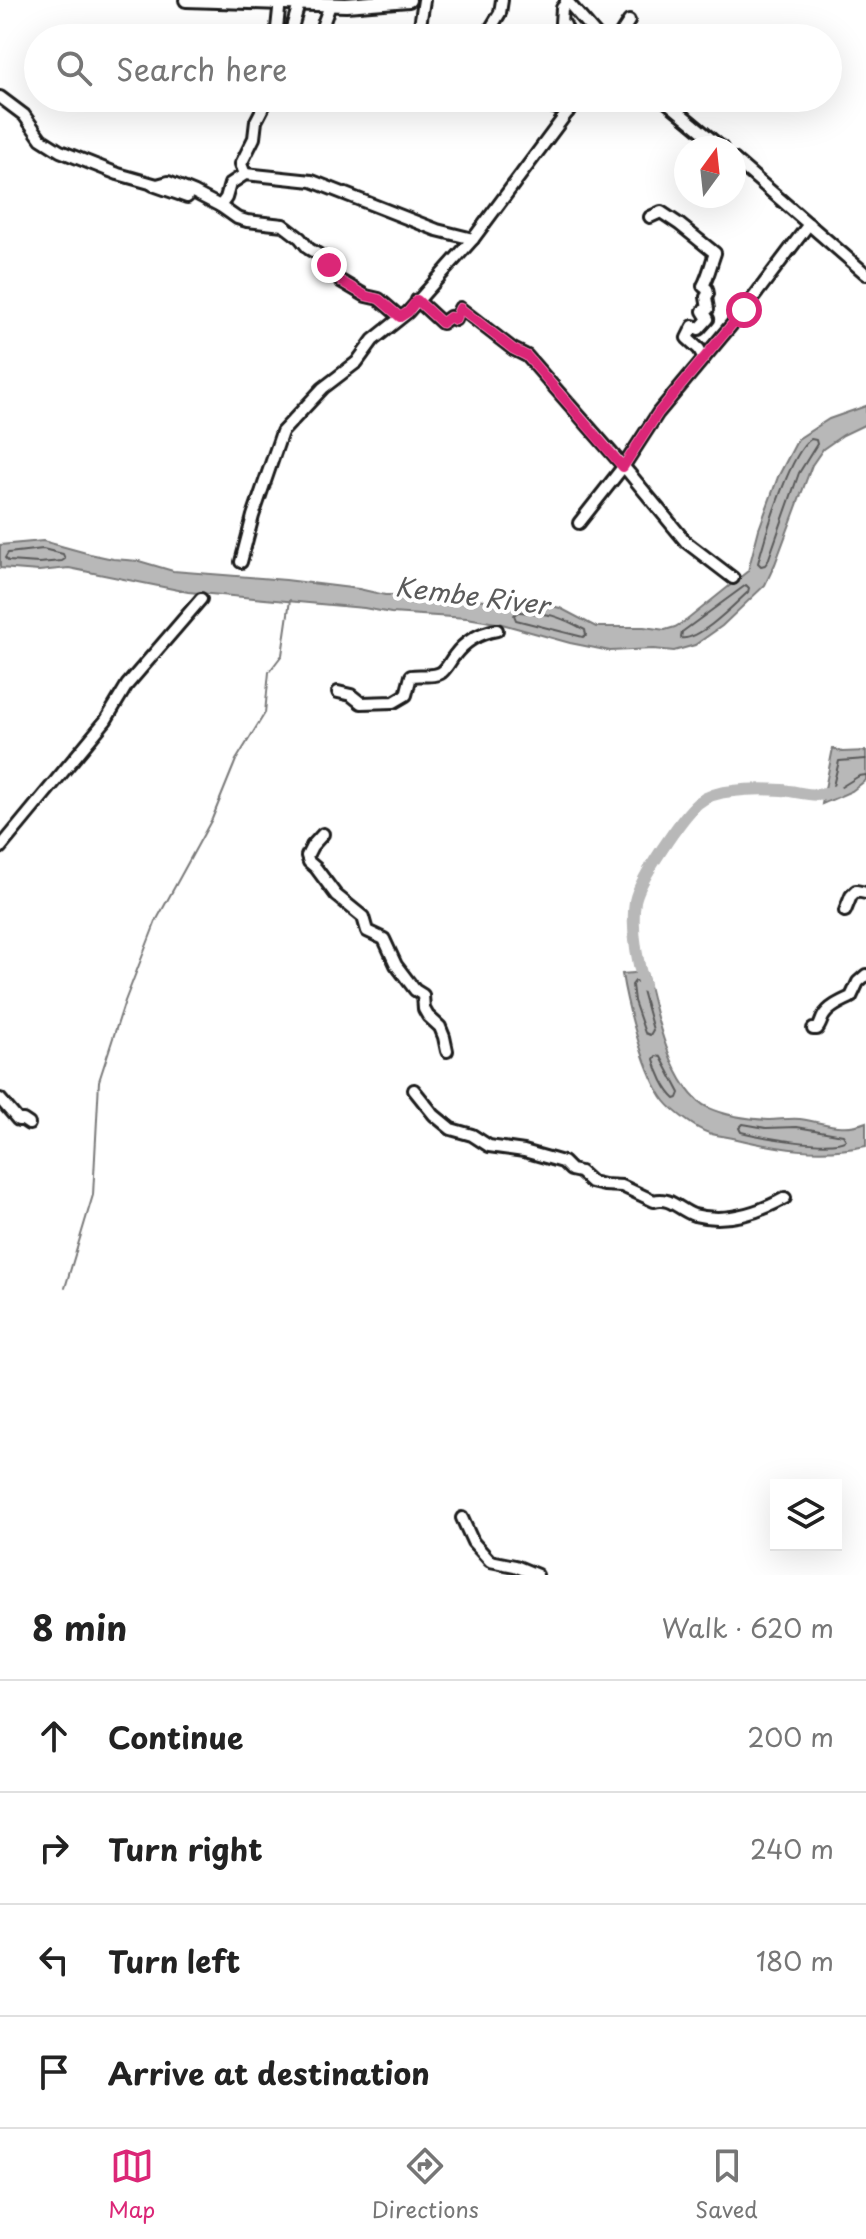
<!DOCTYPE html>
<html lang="en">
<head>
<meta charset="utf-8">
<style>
  body { margin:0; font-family:"Playpen Sans",sans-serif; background:#f6f6f6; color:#222 }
  .controls { position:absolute; right:24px; bottom:24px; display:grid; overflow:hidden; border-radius:0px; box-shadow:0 8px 32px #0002 }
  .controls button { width:72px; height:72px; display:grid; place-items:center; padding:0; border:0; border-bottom:2px solid #e0e0e0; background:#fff; color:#222; font:40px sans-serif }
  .compass { position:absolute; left:674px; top:136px; width:72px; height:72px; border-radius:50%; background:#fff; box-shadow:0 8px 32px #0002; rotate:15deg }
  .stop { position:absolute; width:24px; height:24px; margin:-18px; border:6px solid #db2777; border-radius:50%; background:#fff }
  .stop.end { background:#db2777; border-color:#fff; box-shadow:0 2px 8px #0008 }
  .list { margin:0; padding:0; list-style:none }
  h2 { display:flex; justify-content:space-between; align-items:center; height:104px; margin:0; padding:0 32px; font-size:34px }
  h2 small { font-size:26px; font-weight:400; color:#767676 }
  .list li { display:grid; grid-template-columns:52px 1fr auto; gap:24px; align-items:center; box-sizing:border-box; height:112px; padding:0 32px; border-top:2px solid #e0e0e0 }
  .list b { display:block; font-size:30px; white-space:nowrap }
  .list em { font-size:26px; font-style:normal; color:#767676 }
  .icon { flex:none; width:44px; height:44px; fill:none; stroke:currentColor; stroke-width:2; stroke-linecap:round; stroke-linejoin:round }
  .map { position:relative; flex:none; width:866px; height:1575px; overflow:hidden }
  .search { position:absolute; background:#fff; box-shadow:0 8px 32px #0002; left:24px; right:24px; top:24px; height:88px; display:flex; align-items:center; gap:20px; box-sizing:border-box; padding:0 28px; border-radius:44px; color:#767676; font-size:30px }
  .sheet { height:552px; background:#fff }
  nav { display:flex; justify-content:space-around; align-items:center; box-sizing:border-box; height:112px; border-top:2px solid #e0e0e0; background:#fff; font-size:22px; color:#767676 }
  nav a { display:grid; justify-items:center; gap:4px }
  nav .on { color:#db2777 }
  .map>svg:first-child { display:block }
</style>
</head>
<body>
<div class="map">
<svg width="866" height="1575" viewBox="0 0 866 1575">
  <rect width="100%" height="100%" fill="#fff"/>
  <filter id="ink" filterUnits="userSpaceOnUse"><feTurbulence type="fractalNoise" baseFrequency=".0125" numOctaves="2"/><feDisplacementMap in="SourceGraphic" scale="16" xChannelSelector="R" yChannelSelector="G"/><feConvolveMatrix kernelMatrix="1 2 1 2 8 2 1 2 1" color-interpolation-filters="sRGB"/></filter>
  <g filter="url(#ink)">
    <g fill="#b8b8b8" stroke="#7a7a7a" stroke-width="2">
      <path d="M866 406V424L843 435 823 449 812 465 775 564 765 585 722 626 695 645 674 651 653 649 610 651 570 643 502 624 467 618 391 613 364 608 188 592 69 568 39 571 0 568V545L43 541 90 554 113 559 139 561 173 571 286 580 359 589 385 595H443L501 602 544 604 560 608 596 627H644L665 630 675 627 687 620 748 571 759 529 778 477 798 439 829 419Z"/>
      <path d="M833 748 842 752 866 751V780L852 791 822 804Z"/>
      <path d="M646 972C654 1009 672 1092 709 1108 726 1116 750 1119 769 1120 779 1120 790 1118 800 1119 823 1122 842 1132 866 1122V1146C820 1156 778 1149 733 1138 725 1136 717 1136 709 1133 696 1129 673 1111 665 1101 645 1076 627 1005 622 974Z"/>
    </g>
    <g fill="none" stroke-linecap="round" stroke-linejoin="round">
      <g stroke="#5a5a5a" stroke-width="2">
        <path d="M811 439 816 440 817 444 799 473 768 561 765 565 761 566 758 563 761 552C768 527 791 452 811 439Z"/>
        <path d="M43 549 63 554 65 559 62 561 39 563 8 561 5 558 8 553Z"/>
        <path d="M746 585 749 588 748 592C734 605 699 641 681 638L682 632Z"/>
        <path d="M518 612C551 614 555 614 585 630L586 635 583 637 516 620 514 615Z"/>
        <path d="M866 759 839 761 833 786 838 789 859 776 866 775"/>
        <path d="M635 981 640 983 653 1030 650 1035 645 1033 634 1001 632 985Z"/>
        <path d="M656 1056 661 1057 680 1093 678 1098 675 1099C665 1090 657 1072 654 1059Z"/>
        <path d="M743 1124 766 1128 797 1127 843 1135 846 1140C831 1150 761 1137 741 1132L739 1128Z"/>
      </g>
      <path stroke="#7a7a7a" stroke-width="2" d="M65 1288 93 1195 99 1081 125 1001 156 921 212 819 236 760 265 713 269 672 282 655 290 600"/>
      <path stroke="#b8b8b8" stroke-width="12" d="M644 986C637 960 631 928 635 901 639 880 682 817 698 803 708 795 721 792 733 791 748 789 766 789 782 790 802 792 817 799 836 791"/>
      <g stroke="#1c1c1c" stroke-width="16">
        <g id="minor">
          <path d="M566 0 599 38"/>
          <path d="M567 2 562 8 561 23 565 25 568 33"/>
          <path d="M489 31 500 13 502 0"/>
          <path d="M276 38 280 0"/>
          <path d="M289 38 299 4"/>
          <path d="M318 38 330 5"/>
          <path d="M418 38 424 0"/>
          <path d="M618 38 629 21"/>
          <path d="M0 97 24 115 41 139 60 151 118 174 157 185 168 182 195 193 220 206 226 198 230 184 245 174 312 181 437 230 473 239"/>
          <path d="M528 98 568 112"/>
          <path d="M662 98 722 148"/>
          <path d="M734 159 866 274"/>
          <path d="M245 174 241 164 254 138 256 121 268 98"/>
          <path d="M153 185 187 197"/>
          <path d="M220 206 237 218 247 221 283 225 300 238 309 249 323 257 339 280 366 296 379 299 400 317"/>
          <path d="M650 217 661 212 679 224 715 253C711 264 708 277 703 286L707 289 708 294 706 297 708 309 703 311 708 319 699 329 693 326 687 338 699 349 704 358"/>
          <path d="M417 300 442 323 450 317 455 320 460 308 513 349 527 356 630 474 686 542 733 578"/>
          <path d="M579 523 623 467 658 413 744 310 809 224"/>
          <path d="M241 562 253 516 282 432 323 388 357 362 373 340 408 312 473 239 578 98"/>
          <path d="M338 692 351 695 361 703 394 702 406 695 411 676C421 674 434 678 442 672 447 668 450 661 454 656 465 641 479 633 497 630"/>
          <path d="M323 834 312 846 307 856 309 862 316 868 336 895 363 917 367 931 384 939 396 965 415 990 423 995 424 1009 428 1016 440 1027 444 1037 447 1051"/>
          <path d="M0 848 106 720 127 685 201 599"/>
          <path d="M845 911 851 896 856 891 866 893"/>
          <path d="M813 1029H817C820 1026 821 1021 823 1017 828 1007 842 1001 851 997L858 982 866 975"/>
          <path d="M414 1090 434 1115 451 1129 472 1135 489 1146 524 1151 563 1162 571 1170 580 1172 591 1182 604 1185 622 1186 654 1201C670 1196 679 1210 694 1215 725 1223 758 1213 785 1198"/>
          <path d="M0 1099 18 1120H23L29 1124"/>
          <path d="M462 1518 473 1542 490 1561 515 1566 537 1575"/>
        </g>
      </g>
      <g stroke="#1c1c1c" stroke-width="18">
        <path id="major" d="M186 0 346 5 409 0"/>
      </g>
      <use href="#minor" stroke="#fff" stroke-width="10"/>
      <use href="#major" stroke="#fff" stroke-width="12"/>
    </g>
  </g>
  <g fill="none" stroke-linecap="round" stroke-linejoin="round" filter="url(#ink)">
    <path stroke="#db2777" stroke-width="10" d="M329 265 339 280 366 296 379 299 400 317 408 312 417 300 442 323 450 317 455 320 460 308 513 349 527 356 623 467 658 413 744 310"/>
  </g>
  <g text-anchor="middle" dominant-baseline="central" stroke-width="8" stroke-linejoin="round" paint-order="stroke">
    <g font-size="26" font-style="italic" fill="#5a5a5a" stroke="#fff">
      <text transform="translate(472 595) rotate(7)">Kembe River</text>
    </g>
  </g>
</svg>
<div class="controls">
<button><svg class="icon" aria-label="layers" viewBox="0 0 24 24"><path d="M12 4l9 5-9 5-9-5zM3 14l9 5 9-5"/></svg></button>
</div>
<svg class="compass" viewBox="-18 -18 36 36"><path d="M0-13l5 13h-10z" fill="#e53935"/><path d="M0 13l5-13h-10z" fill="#767676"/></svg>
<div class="stop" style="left:744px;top:310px"></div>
<div class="stop end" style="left:329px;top:265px"></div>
<div class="search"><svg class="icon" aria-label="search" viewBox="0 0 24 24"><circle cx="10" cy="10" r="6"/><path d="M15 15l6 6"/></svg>Search here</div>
</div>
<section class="sheet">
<h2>8 min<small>Walk · 620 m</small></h2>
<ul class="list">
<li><svg class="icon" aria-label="ahead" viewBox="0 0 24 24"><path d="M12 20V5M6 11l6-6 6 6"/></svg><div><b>Continue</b></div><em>200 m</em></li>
<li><svg class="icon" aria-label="right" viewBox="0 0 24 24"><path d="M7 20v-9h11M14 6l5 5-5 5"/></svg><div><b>Turn right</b></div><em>240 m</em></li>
<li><svg class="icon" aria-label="left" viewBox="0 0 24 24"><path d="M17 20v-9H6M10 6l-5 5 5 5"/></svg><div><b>Turn left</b></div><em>180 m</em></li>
<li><svg class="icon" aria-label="arrive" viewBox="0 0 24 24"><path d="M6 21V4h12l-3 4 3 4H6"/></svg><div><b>Arrive at destination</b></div></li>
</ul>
</section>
<nav>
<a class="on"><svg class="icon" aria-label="map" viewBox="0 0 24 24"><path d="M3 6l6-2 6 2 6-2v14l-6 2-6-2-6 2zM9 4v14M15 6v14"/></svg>Map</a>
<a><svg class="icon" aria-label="directions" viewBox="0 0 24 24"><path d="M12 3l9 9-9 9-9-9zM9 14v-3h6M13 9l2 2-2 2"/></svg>Directions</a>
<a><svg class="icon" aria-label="saved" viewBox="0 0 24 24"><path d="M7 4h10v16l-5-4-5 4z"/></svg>Saved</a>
</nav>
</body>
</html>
